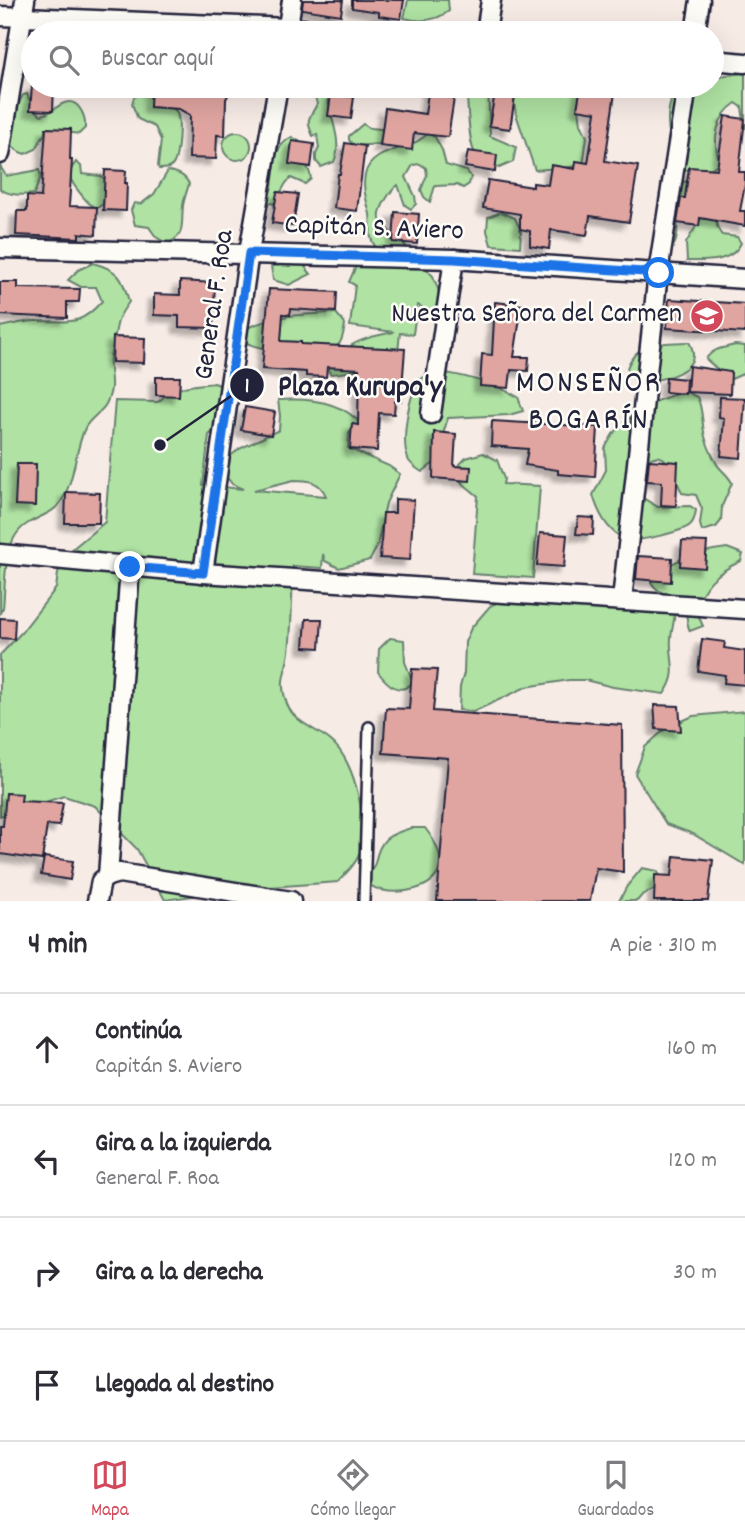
<!DOCTYPE html>
<html lang="es">
<head>
<meta charset="utf-8">
<style>
  body { margin:0; font-family:Dekko,sans-serif; background:#f2f2f3; color:#2b2b33 }
  .stop { position:absolute; width:21px; height:21px; margin:-16px; border:5px solid #1a73e8; border-radius:50%; background:#fff }
  .stop.end { background:#1a73e8; border-color:#fff; box-shadow:0 2px 7px #0008 }
  .list { margin:0; padding:0; list-style:none }
  h2 { display:flex; justify-content:space-between; align-items:center; height:91px; margin:0; padding:0 28px; font-size:30px }
  h2 small { font-size:23px; font-weight:400; color:#7c7c81 }
  .list li { display:grid; grid-template-columns:46px 1fr auto; gap:21px; align-items:center; box-sizing:border-box; height:112px; padding:0 28px; border-top:2px solid #e1e1e2 }
  .list b { display:block; font-size:26px; white-space:nowrap }
  .list p { margin:0; font-size:23px; white-space:nowrap; color:#7c7c81 }
  .list em { font-size:23px; font-style:normal; color:#7c7c81 }
  .icon { flex:none; width:38px; height:38px; fill:none; stroke:currentColor; stroke-width:2; stroke-linecap:round; stroke-linejoin:round }
  .map { position:relative; flex:none; width:745px; height:901px; overflow:hidden }
  .search { position:absolute; background:#fff; box-shadow:0 7px 28px #0002; left:21px; right:21px; top:21px; height:77px; display:flex; align-items:center; gap:18px; box-sizing:border-box; padding:0 24px; border-radius:38px; color:#7c7c81; font-size:26px }
  .sheet { height:539px; background:#fff }
  nav { display:flex; justify-content:space-around; align-items:center; box-sizing:border-box; height:98px; border-top:2px solid #e1e1e2; background:#fff; font-size:19px; color:#7c7c81 }
  nav a { display:grid; justify-items:center; gap:4px }
  nav .on { color:#d1495b }
  .map>svg:first-child { display:block }
</style>
</head>
<body>
<div class="map">
<svg width="745" height="901" viewBox="0 0 745 901">
  <defs>
    <filter id="shadow"><feDropShadow dx="-6" dy="6" stdDeviation="2" flood-color="#0004"/></filter>
  </defs>
  <rect width="100%" height="100%" fill="#f7ebe6"/>
  <filter id="ink" filterUnits="userSpaceOnUse"><feTurbulence type="fractalNoise" baseFrequency=".0143" numOctaves="2"/><feDisplacementMap in="SourceGraphic" scale="14" xChannelSelector="R" yChannelSelector="G"/><feConvolveMatrix kernelMatrix="1 2 1 2 8 2 1 2 1" color-interpolation-filters="sRGB"/></filter>
  <g filter="url(#ink)">
    <g fill="#afe2a3" stroke="#68826f" stroke-width="2" fill-rule="evenodd">
      <path d="M408 0H448L449 11C436 21 419 22 404 18Z"/>
      <path d="M745 73V129L742 107 736 103C717 115 711 141 720 162L712 168 682 170C670 143 660 116 677 88L685 86H712V77Z"/>
      <path d="M308 86H327C325 110 345 139 334 162L321 167 316 161V154L319 148 317 134 313 136C305 118 309 120 317 104L315 97 309 92Z"/>
      <path d="M466 86H488L490 136 516 147 513 162 499 168C492 163 480 159 475 153 468 144 468 100 466 86Z"/>
      <path d="M511 86H583L579 109 581 124 587 137 583 166 535 170 516 114Z"/>
      <path d="M144 92C154 94 172 104 177 113 181 121 178 155 174 163 171 169 165 169 159 169L158 166 161 140 155 127 138 119 132 104 134 97Z"/>
      <path d="M27 94 33 108 41 115C51 113 54 108 62 104 78 96 86 116 85 128L79 134 47 129 36 149 25 154C18 152 13 149 11 142 16 125 14 111 23 95Z"/>
      <path d="M363 124 370 128 381 129 383 132 380 144 354 146 349 140V136Z"/>
      <circle cx="237" cy="146" r="14"/>
      <path d="M428 134 435 137 442 150 446 165 467 171 471 177 469 184 463 188 457 185 435 186 430 202 424 197 421 190 427 175 426 168 420 164 413 165 406 177 415 196 416 204 411 209 405 205 398 185C390 191 378 209 380 219 382 225 388 229 391 233L392 241 402 242 433 276 443 302 432 312 417 305 413 334 400 333 398 352C375 364 356 373 330 374L328 367C337 362 341 353 349 347 361 338 380 335 394 332L350 326 355 285 349 282 362 252 375 246C367 235 372 227 370 214 367 202 362 188 365 175 369 153 398 150 414 143 419 141 423 137 428 134Z"/>
      <path d="M292 137 299 141C297 156 310 165 311 179L305 184 291 178 286 183 274 204 267 202C267 195 271 192 272 186 276 167 271 147 292 137Z"/>
      <path d="M76 162 81 166 82 174 101 176 107 181 103 204 97 208C88 204 86 200 80 193 71 182 65 175 76 162Z"/>
      <path d="M0 166 6 176 39 170 41 176 34 194C22 195 10 196 0 189Z"/>
      <path d="M168 171C178 172 185 175 189 184 187 191 184 198 183 206 181 223 186 239 166 243L156 237 149 227 135 225 131 210 134 203 141 204 154 194Z"/>
      <path d="M687 181H694L719 201C717 214 713 225 722 235L737 237 741 243C732 263 706 261 687 261L686 243 701 218 683 205C672 217 682 232 674 245L667 243 680 183Z"/>
      <path d="M501 212 515 218 521 231 520 247 491 245 487 231 488 217Z"/>
      <path d="M93 263C118 270 123 277 129 302 117 318 117 323 114 341 114 347 110 352 110 357 108 376 116 384 106 404 101 413 90 418 85 428 75 450 75 479 62 500 55 513 39 516 27 524 2 539 6 582 3 608L0 613V327C12 325 26 320 38 321 70 321 79 327 102 301L96 287H81L68 280 78 270Z"/>
      <path d="M302 263 311 274 289 285 273 280 271 266Z"/>
      <path d="M336 313 345 324C344 331 343 341 338 345 319 361 265 351 244 342L245 329C274 315 304 314 336 313Z"/>
      <path d="M689 342C704 367 673 377 655 380 650 381 643 384 638 381 632 379 629 373 627 368 637 340 663 343 689 342Z"/>
      <path d="M735 345 745 346V373L729 380 706 359C713 348 723 348 735 345Z"/>
      <path d="M436 372C461 374 496 384 518 397L523 411 509 415 448 418 434 463 422 472C417 469 412 465 409 461 400 443 408 394 421 379 425 376 431 374 436 372Z"/>
      <path d="M214 383 228 388 232 415 209 435 203 485 243 489 232 484 223 472 228 458 239 449 279 430 280 416 278 400C306 398 340 400 360 423L349 433 348 448 389 466 400 474 386 503 377 547 370 560 339 568 325 561 323 554 322 568 293 566C292 594 292 624 289 652 286 675 278 679 287 704 294 723 317 729 331 741 356 761 370 828 358 857 354 866 344 875 338 882L241 889 165 900 137 849 95 806 64 796 0 816V655L21 633 56 588 60 559 105 522 115 401 158 402C174 386 192 385 214 383ZM294 480C308 480 320 481 326 496L254 490Z"/>
      <path d="M684 391 697 397C704 410 701 426 706 440 709 449 714 459 718 466 723 472 729 476 732 483L722 506 721 521 716 527 702 531 700 524 702 509 696 495 682 493C674 476 668 445 646 461L638 495 658 507 690 506 696 510C695 515 695 521 690 525 682 532 635 543 625 539 608 532 598 512 593 495L606 470 605 448 613 434 642 406Z"/>
      <path d="M483 453 497 460 504 479 503 484 540 486 533 578 472 574 478 496 461 482 456 468 466 458Z"/>
      <path d="M727 548 743 554 741 561C718 572 701 585 696 611L703 626 690 631C686 624 688 615 684 608 676 596 658 595 651 582 667 559 702 551 727 548Z"/>
      <path d="M518 593 675 609C675 619 672 628 671 638 669 661 680 672 664 694L613 687 585 680H569L526 687 473 712 459 710 460 687 464 673 465 642 471 628 490 606Z"/>
      <path d="M390 638 404 640 405 662 413 682C400 697 387 684 378 672L379 649Z"/>
      <path d="M745 711V865L693 834 666 824 635 774 645 747 666 728 693 716Z"/>
      <path d="M411 828H425C482 901 361 901 368 878 369 873 373 868 375 863 380 838 388 835 411 828Z"/>
      <path d="M642 868 657 871 661 877 656 889 643 894 637 901H619L627 886Z"/>
    </g>
    <g fill="#e0a5a1" stroke="#22223b" stroke-width="2" filter="url(#shadow)">
      <path d="M303 0H343L341 15 302 9Z"/>
      <path d="M352 0H404L401 19 379 16V12L352 8Z"/>
      <path d="M32 86H54L53 111 30 110Z"/>
      <path d="M151 86H233L226 99 225 136 217 135 216 159 189 158 190 115 179 109 150 107Z"/>
      <path d="M429 86H456L448 137 414 133 412 150 380 146 385 108 425 114Z"/>
      <path d="M581 86H616L605 161 638 166 629 222 590 216 587 235 551 230 549 249 530 246V231L520 229V214L483 208 488 180 533 187V183L548 185 551 165 575 169 576 161 588 163 596 112 577 109Z"/>
      <path d="M495 93 515 96 510 129 489 126Z"/>
      <path d="M331 94 354 97 351 119 328 116Z"/>
      <path d="M725 116 745 119 739 172H745V185L740 211H745V226L700 218 699 226 677 223 681 198H685L689 167 717 169Z"/>
      <path d="M46 128 71 129 70 160H72L69 206 97 207 96 235 79 233V238L16 235 17 211H27V196L41 197Z"/>
      <path d="M292 141 314 144 311 167 289 164Z"/>
      <path d="M345 143 365 146 357 211 334 208 338 174H340Z"/>
      <path d="M468 151 497 155 495 172 465 167Z"/>
      <path d="M105 170 126 171 125 183H127L126 211 103 210Z"/>
      <path d="M277 192 298 194 293 226 272 223Z"/>
      <path d="M395 212 419 214 417 244 393 242Z"/>
      <path d="M180 281 215 283 213 328 179 327V316L154 315V294L180 295Z"/>
      <path d="M0 282H18V288L80 289 79 302H67V318L0 315Z"/>
      <path d="M269 289 337 292 336 312 291 309 290 315 283 314 281 341 301 342V344L405 349 401 401H395L394 414 379 413 377 451 350 449 352 424 358 425 359 369 327 367 326 377 306 376V372L262 369Z"/>
      <path d="M669 299 745 304V333L667 328Z"/>
      <path d="M495 302 522 305 514 357H529L528 371 511 370 509 388 480 386 482 354 492 355Z"/>
      <path d="M113 337 145 338 144 363 112 362Z"/>
      <path d="M689 366 731 372 730 394 687 392Z"/>
      <path d="M156 377H180L179 396 156 395Z"/>
      <path d="M666 377 686 379 685 394 665 392Z"/>
      <path d="M720 397 745 398 741 458 721 456 724 418 719 417Z"/>
      <path d="M245 407 275 412 271 435 241 430Z"/>
      <path d="M492 421 598 427 595 477 558 474V470L525 465 528 449 491 446Z"/>
      <path d="M434 432 456 434 454 466 471 467 470 481 433 478Z"/>
      <path d="M649 460 678 462 676 506 661 505 662 482 647 481Z"/>
      <path d="M17 464H36L35 506 15 505Z"/>
      <path d="M66 492 100 493 99 523H65Z"/>
      <path d="M395 499 414 500 410 560 380 558 383 513H395Z"/>
      <path d="M578 517 594 518 593 535 576 534Z"/>
      <path d="M540 533 567 535 564 567 537 565Z"/>
      <path d="M682 541 707 542 705 568 680 566Z"/>
      <path d="M638 556 672 558 671 582 636 579Z"/>
      <path d="M0 618 15 619 14 639 0 638Z"/>
      <path d="M306 619H322L320 648 304 647Z"/>
      <path d="M702 639 725 642 724 648 745 651V685L724 683 725 675 698 671Z"/>
      <path d="M412 669 437 670 433 711 622 725 623 872 596 868 590 901H437L448 758 383 753 386 708 409 709Z"/>
      <path d="M654 705 679 706 681 731 656 729Z"/>
      <path d="M6 793 22 794 21 801 63 803 59 826 47 825 42 860 0 854V826H3Z"/>
      <path d="M674 856 713 860 708 901H654L655 875 672 876Z"/>
      <path d="M44 857 73 861 70 880 41 875Z"/>
    </g>
    <g fill="none" stroke-linecap="round" stroke-linejoin="round">
      <g stroke="#22223b" stroke-width="14">
        <path id="service" d="M364 901 369 727"/>
      </g>
      <g stroke="#22223b" stroke-width="23">
        <g id="minor">
          <path d="M0 16 288 28 357 33"/>
          <path d="M287 33 292 0"/>
          <path d="M486 33 491 0"/>
          <path d="M695 33 700 0"/>
          <path d="M712 60 745 63"/>
          <path d="M0 154 25 0"/>
          <path d="M0 248 454 259 745 279"/>
          <path d="M431 414 454 259"/>
          <path d="M0 554 203 573 745 609"/>
          <path d="M203 573 249 252 278 86"/>
          <path d="M622 600 658 273 687 86"/>
          <path d="M108 876 130 567"/>
          <path d="M108 876 119 873 291 901"/>
          <path d="M97 901 101 881 108 876"/>
        </g>
      </g>
      <use href="#service" stroke="#fdfcf7" stroke-width="9"/>
      <use href="#minor" stroke="#fdfcf7" stroke-width="18"/>
    </g>
  </g>
  <g fill="none" stroke-linecap="round" stroke-linejoin="round" filter="url(#ink)">
    <path stroke="#1a73e8" stroke-width="9" d="M130 567 203 573 249 253 454 259 659 273"/>
  </g>
  <defs>
    <g id="school-disc" transform="scale(1.75)"><circle r="9.5" fill="#d1495b" stroke="#fdfcf7"/><path d="M0-5L7-2L0 1L-7-2ZM-4 1L0 2.5L4 1V4Q0 6-4 4Z" fill="#fff"/></g>
  </defs>
  <g fill-rule="evenodd">
    <use href="#school-disc" x="707" y="316"/>
  </g>
  <g text-anchor="middle" dominant-baseline="central" stroke-width="5" stroke-linejoin="round" paint-order="stroke">
    <g font-size="28" fill="#22223b" stroke="#fdfcf7">
      <text transform="translate(374 230) rotate(2)">Capitán S. Aviero</text>
      <text transform="translate(216 305) rotate(-82)">General F. Roa</text>
    </g>
    <g font-size="28" fill="#22223b" stroke="#fdfcf7" text-anchor="end">
      <text x="682" y="316">Nuestra Señora del Carmen</text>
    </g>
    <g font-size="32" letter-spacing="2" fill="#22223b" stroke="#fdfcf7">
      <text x="589" y="385">MONSEÑOR<tspan x="589" dy="37">BOGARÍN</tspan></text>
    </g>
  </g>
  <path fill="none" stroke="#22223b" stroke-width="2.5" d="M160 445L247 385"/>
  <g fill="#22223b" stroke="#fdfcf7" stroke-width="2.5">
    <circle cx="160" cy="445" r="7"/>
    <circle cx="247" cy="385" r="18"/>
  </g>
  <g font-size="21" text-anchor="middle" font-weight="bold" fill="#fff">
    <text x="247" y="392">1</text>
  </g>
  <g font-size="30" text-anchor="middle" font-weight="bold" fill="#22223b" stroke="#fdfcf7" stroke-width="5" stroke-linejoin="round" paint-order="stroke">
    <text x="360" y="395">Plaza Kurupa'y</text>
  </g>
</svg>
<div class="stop" style="left:659px;top:273px"></div>
<div class="stop end" style="left:130px;top:567px"></div>
<div class="search"><svg class="icon" aria-label="search" viewBox="0 0 24 24"><circle cx="10" cy="10" r="6"/><path d="M15 15l6 6"/></svg>Buscar aquí</div>
</div>
<section class="sheet">
<h2>4 min<small>A pie · 310 m</small></h2>
<ul class="list">
<li><svg class="icon" aria-label="ahead" viewBox="0 0 24 24"><path d="M12 20V5M6 11l6-6 6 6"/></svg><div><b>Continúa</b><p>Capitán S. Aviero</p></div><em>160 m</em></li>
<li><svg class="icon" aria-label="left" viewBox="0 0 24 24"><path d="M17 20v-9H6M10 6l-5 5 5 5"/></svg><div><b>Gira a la izquierda</b><p>General F. Roa</p></div><em>120 m</em></li>
<li><svg class="icon" aria-label="right" viewBox="0 0 24 24"><path d="M7 20v-9h11M14 6l5 5-5 5"/></svg><div><b>Gira a la derecha</b></div><em>30 m</em></li>
<li><svg class="icon" aria-label="arrive" viewBox="0 0 24 24"><path d="M6 21V4h12l-3 4 3 4H6"/></svg><div><b>Llegada al destino</b></div></li>
</ul>
</section>
<nav>
<a class="on"><svg class="icon" aria-label="map" viewBox="0 0 24 24"><path d="M3 6l6-2 6 2 6-2v14l-6 2-6-2-6 2zM9 4v14M15 6v14"/></svg>Mapa</a>
<a><svg class="icon" aria-label="directions" viewBox="0 0 24 24"><path d="M12 3l9 9-9 9-9-9zM9 14v-3h6M13 9l2 2-2 2"/></svg>Cómo llegar</a>
<a><svg class="icon" aria-label="saved" viewBox="0 0 24 24"><path d="M7 4h10v16l-5-4-5 4z"/></svg>Guardados</a>
</nav>
</body>
</html>
